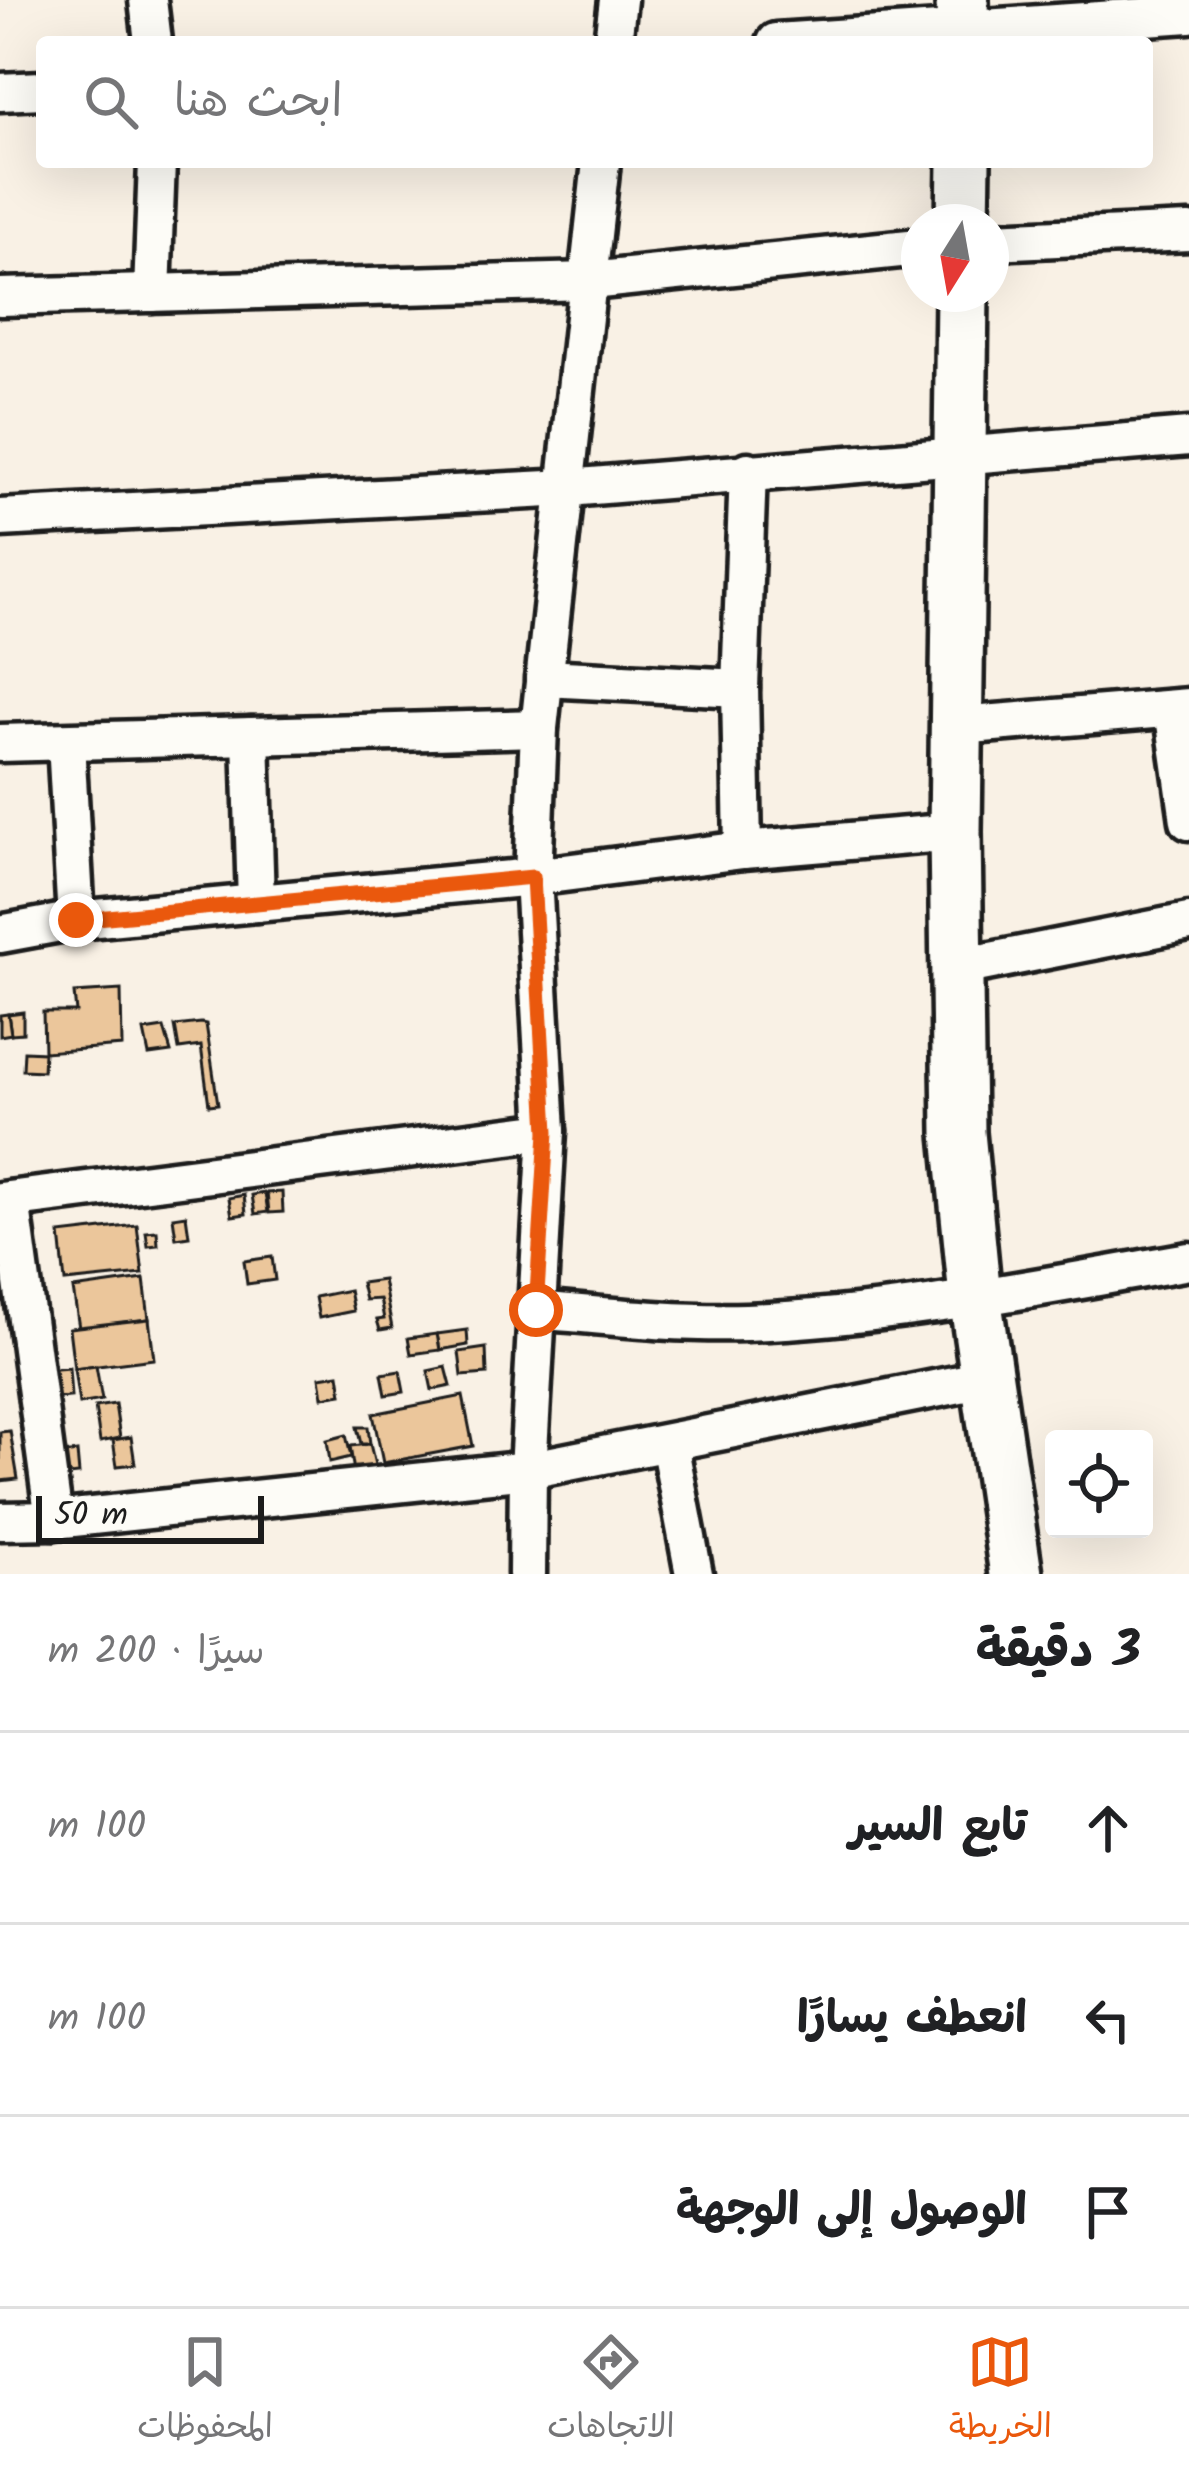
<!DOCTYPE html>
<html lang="ar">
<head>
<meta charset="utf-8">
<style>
  body { margin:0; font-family:Kalam,"Playpen Sans Arabic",sans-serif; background:#f2f2f2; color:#202124; direction:rtl }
  .controls { position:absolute; right:36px; bottom:36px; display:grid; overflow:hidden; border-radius:12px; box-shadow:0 12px 48px #0002 }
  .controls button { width:108px; height:108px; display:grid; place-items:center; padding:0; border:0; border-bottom:3px solid #e0e0e0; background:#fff; color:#202124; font:60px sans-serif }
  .compass { position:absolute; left:901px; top:204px; width:108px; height:108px; border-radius:50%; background:#fff; box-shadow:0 12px 48px #0002; rotate:191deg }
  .scale { position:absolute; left:36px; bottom:30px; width:228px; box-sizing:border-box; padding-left:12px; border:6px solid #1c1c1c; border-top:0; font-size:33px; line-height:42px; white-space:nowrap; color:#1c1c1c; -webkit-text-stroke:9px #fdfcf7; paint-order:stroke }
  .stop { position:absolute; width:36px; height:36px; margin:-27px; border:9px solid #ea580c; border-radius:50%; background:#fff }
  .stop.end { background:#ea580c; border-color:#fff; box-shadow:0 3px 12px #0008 }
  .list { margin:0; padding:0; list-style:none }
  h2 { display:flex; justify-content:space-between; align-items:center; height:156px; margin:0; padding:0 48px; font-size:51px }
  h2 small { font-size:39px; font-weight:400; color:#757577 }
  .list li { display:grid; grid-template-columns:78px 1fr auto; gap:36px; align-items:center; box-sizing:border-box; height:192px; padding:0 48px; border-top:3px solid #e0e0e0 }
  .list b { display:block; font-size:45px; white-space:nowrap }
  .list em { font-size:39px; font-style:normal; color:#757577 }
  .icon { flex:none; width:66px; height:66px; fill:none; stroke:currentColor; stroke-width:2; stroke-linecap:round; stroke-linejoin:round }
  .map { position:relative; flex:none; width:1189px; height:1574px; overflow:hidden; direction:ltr }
  .search { position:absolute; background:#fff; box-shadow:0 12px 48px #0002; left:36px; right:36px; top:36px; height:132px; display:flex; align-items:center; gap:30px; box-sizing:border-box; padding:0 42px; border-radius:12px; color:#757577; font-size:45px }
  .sheet { height:732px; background:#fff }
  nav { display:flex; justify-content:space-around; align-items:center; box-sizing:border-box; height:168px; border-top:3px solid #e0e0e0; background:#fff; font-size:33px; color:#757577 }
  nav a { display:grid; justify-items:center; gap:6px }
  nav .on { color:#ea580c }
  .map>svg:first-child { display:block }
</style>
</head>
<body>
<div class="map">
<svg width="1189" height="1574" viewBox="0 0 1189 1574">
  <rect width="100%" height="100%" fill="#f9f1e5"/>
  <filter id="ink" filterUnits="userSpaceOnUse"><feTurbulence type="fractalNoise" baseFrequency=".00833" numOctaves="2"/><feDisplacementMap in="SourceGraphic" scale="24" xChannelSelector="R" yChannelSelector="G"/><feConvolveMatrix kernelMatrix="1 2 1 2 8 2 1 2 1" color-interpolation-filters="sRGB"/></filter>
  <g filter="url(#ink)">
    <g fill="#ebc69b" stroke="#1c1c1c" stroke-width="3">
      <path d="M121 990 122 1046 44 1052 43 1012H76L74 993Z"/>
      <path d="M23 1012V1033L11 1034 8 1014Z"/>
      <path d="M8 1014 11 1034 0 1036V1015Z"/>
      <path d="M201 1023 206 1024 218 1104 209 1105 201 1046 179 1049 175 1026Z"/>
      <path d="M164 1028 171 1052 149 1055 144 1031Z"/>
      <path d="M24 1051 44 1052 43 1071 23 1070Z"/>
      <path d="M282 1192 283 1212 269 1213 267 1193Z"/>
      <path d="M265 1193 268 1212 255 1214 252 1195Z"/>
      <path d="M244 1195 246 1214 232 1216 229 1198Z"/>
      <path d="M186 1215 189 1236 176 1238 173 1217Z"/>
      <path d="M137 1225 143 1274 65 1282 60 1234Z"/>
      <path d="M157 1231 158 1245 148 1246 146 1232Z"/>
      <path d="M272 1257 275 1280 247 1284 244 1261Z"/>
      <path d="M144 1279 149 1319 79 1328 73 1289Z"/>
      <path d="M383 1280 392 1328 380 1330 377 1320 384 1319 380 1299 365 1300 361 1283Z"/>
      <path d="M349 1290 353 1311 319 1318 315 1297Z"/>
      <path d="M149 1319 154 1359 74 1369 69 1328Z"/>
      <path d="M467 1330 468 1345 440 1350 437 1334Z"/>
      <path d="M437 1334 440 1350 411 1354 408 1338Z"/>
      <path d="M486 1348 487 1374 462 1376 459 1352Z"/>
      <path d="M96 1366 102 1400 79 1404 74 1369Z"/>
      <path d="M446 1367 451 1386 432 1390 428 1371Z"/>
      <path d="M69 1368 71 1397 47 1399 45 1370Z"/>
      <path d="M400 1371 404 1392 386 1395 382 1374Z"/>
      <path d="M339 1374 342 1394 323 1397 320 1377Z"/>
      <path d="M463 1396 473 1446 383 1463 373 1414Z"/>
      <path d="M115 1404 120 1438 100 1442 95 1407Z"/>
      <path d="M357 1427H368L370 1444H361Z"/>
      <path d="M10 1431 18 1479 0 1481V1432Z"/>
      <path d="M346 1435 351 1457 330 1462 327 1440Z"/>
      <path d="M131 1437 135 1464 117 1466 113 1440Z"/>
      <path d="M370 1444 376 1469 354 1472 350 1446Z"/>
      <path d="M77 1452 79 1474 59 1476 57 1455Z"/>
    </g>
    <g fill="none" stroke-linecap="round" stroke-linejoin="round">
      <g stroke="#1c1c1c" stroke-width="45">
        <g id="street">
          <path d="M148 0 153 42"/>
          <path d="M613 42 618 0"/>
          <path d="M776 42 1189 14"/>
          <path d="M0 92 42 90"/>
          <path d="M991 241 1189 232"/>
          <path d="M152 293 157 162"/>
          <path d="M0 297 590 281 919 247"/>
          <path d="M0 518 568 488 1189 437"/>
          <path d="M544 678 740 688"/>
          <path d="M1173 709 1189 821"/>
          <path d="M959 726 1189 707"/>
          <path d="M251 736 256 903"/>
          <path d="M66 742 76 920"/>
          <path d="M0 743 539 728"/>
          <path d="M743 850 740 688 748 471"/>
          <path d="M0 934 76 920 533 877 743 850 955 832"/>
          <path d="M956 968 1189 922"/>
          <path d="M11 1200 54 1520"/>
          <path d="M0 1201 547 1131"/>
          <path d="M536 1310C606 1316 675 1324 746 1322 894 1317 1043 1286 1189 1261"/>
          <path d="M669 1443 694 1574"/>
          <path d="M0 1521 54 1520 528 1470 985 1379"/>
          <path d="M527 1574 528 1470 547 1131 533 877 539 728 601 162"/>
        </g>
      </g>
      <g stroke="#1c1c1c" stroke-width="60">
        <g id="secondary">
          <path d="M962 0 963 42"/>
          <path d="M963 222 964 162"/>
          <path d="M962 294 955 832 959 1133 975 1297 1016 1574"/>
        </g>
      </g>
      <use href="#street" stroke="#fdfcf7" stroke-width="36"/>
      <use href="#secondary" stroke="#fdfcf7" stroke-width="51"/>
    </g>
  </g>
  <g fill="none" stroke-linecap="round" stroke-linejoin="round" filter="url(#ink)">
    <path stroke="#ea580c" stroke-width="15" d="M76 920 533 877 547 1132 536 1310"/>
  </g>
</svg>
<div class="controls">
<button><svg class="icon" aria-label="locate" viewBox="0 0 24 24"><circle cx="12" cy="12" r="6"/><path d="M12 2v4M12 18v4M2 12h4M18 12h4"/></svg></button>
</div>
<svg class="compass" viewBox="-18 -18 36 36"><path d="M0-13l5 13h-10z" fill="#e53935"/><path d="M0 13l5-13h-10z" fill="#757577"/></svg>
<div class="scale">50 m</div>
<div class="stop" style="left:536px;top:1310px"></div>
<div class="stop end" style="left:76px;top:920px"></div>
<div class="search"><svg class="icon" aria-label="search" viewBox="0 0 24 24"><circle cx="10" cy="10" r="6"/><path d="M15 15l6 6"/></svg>ابحث هنا</div>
</div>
<section class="sheet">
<h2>3 دقيقة<small>سيرًا · 200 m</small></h2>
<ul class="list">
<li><svg class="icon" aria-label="ahead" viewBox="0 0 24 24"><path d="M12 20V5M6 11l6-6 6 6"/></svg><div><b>تابع السير</b></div><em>100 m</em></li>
<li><svg class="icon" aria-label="left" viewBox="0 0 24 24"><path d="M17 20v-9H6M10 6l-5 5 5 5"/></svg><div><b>انعطف يسارًا</b></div><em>100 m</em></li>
<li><svg class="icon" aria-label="arrive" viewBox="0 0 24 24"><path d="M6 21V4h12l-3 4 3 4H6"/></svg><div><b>الوصول إلى الوجهة</b></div></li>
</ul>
</section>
<nav>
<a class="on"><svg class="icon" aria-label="map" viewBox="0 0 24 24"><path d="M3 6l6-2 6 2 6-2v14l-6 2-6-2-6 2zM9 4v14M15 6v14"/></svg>الخريطة</a>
<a><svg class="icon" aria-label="directions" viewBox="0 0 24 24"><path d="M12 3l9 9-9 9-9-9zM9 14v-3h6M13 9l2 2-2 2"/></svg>الاتجاهات</a>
<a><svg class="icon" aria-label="saved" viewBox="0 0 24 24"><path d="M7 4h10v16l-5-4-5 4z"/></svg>المحفوظات</a>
</nav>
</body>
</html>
